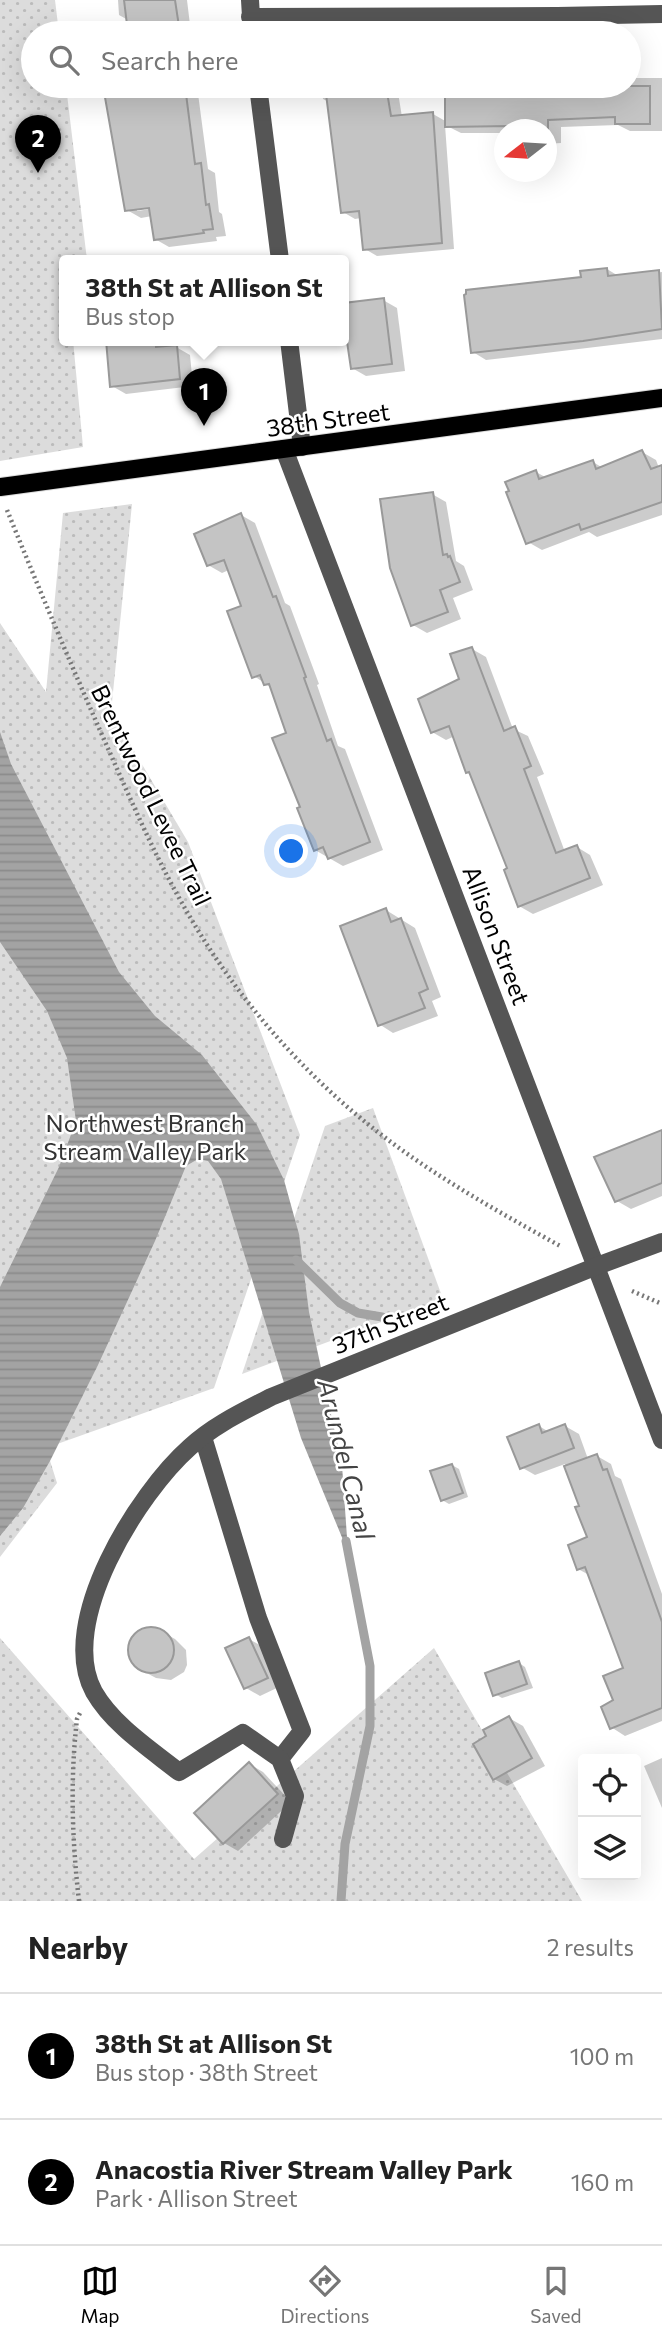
<!DOCTYPE html>
<html lang="en">
<head>
<meta charset="utf-8">
<style>
  body { margin:0; font-family:Commissioner,sans-serif; background:#f6f6f6; color:#222 }
  .controls { position:absolute; right:21px; bottom:21px; display:grid; overflow:hidden; border-radius:7px; box-shadow:0 7px 28px #0002 }
  .controls button { width:63px; height:63px; display:grid; place-items:center; padding:0; border:0; border-bottom:2px solid #e0e0e0; background:#fff; color:#222; font:35px sans-serif }
  .compass { position:absolute; left:494px; top:119px; width:63px; height:63px; border-radius:50%; background:#fff; box-shadow:0 7px 28px #0002; rotate:253deg }
  .you { position:absolute; left:292px; top:852px; width:24px; height:24px; margin:-18px; border:5px solid #fff; border-radius:50%; background:#1a73e8; box-shadow:0 0 0 10px #1a73e833 }
  .badge { display:grid; place-items:center; width:46px; height:46px; border-radius:50%; background:#000; color:#fff; font-size:23px; font-weight:700 }
  .pin { position:absolute; translate:-50% -58px; filter:drop-shadow(0 2px 4px #0008) }
  .pin::after { content:''; position:absolute; top:37px; width:24px; height:21px; background:inherit; clip-path:polygon(0 0,100% 0,50% 100%) }
  .popup { position:absolute; left:59px; top:255px; width:290px; height:91px; box-sizing:border-box; display:grid; place-content:center; border-radius:7px; background:#fff; filter:drop-shadow(0 2px 5px #0005); font-size:23px; white-space:nowrap; color:#767676 }
  .popup b { font-size:26px; color:#222 }
  .popup::after { content:''; position:absolute; left:50%; top:100%; margin-left:-14px; border:14px solid transparent; border-top-color:#fff }
  .list { margin:0; padding:0; list-style:none }
  h2 { display:flex; justify-content:space-between; align-items:center; height:91px; margin:0; padding:0 28px; font-size:30px }
  h2 small { font-size:23px; font-weight:400; color:#767676 }
  .list li { display:grid; grid-template-columns:46px 1fr auto; gap:21px; align-items:center; box-sizing:border-box; height:126px; padding:0 28px; border-top:2px solid #e0e0e0 }
  .list b { display:block; font-size:26px; white-space:nowrap }
  .list p { margin:0; font-size:23px; white-space:nowrap; color:#767676 }
  .list em { font-size:23px; font-style:normal; color:#767676 }
  .icon { flex:none; width:38px; height:38px; fill:none; stroke:currentColor; stroke-width:2; stroke-linecap:round; stroke-linejoin:round }
  .map { position:relative; flex:none; width:662px; height:1901px; overflow:hidden }
  .search { position:absolute; background:#fff; box-shadow:0 7px 28px #0002; left:21px; right:21px; top:21px; height:77px; display:flex; align-items:center; gap:18px; box-sizing:border-box; padding:0 24px; border-radius:38px; color:#767676; font-size:26px }
  .sheet { height:343px; background:#fff }
  nav { display:flex; justify-content:space-around; align-items:center; box-sizing:border-box; height:98px; border-top:2px solid #e0e0e0; background:#fff; font-size:19px; color:#767676 }
  nav a { display:grid; justify-items:center; gap:4px }
  nav .on { color:#000 }
  .map>svg:first-child { display:block }
</style>
</head>
<body>
<div class="map">
<svg width="662" height="1901" viewBox="0 0 662 1901">
  <defs>
    <pattern id="park-dots" width="8" height="8" patternUnits="userSpaceOnUse" patternTransform="scale(1.75)"><rect width="8" height="8" fill="#dcdcdc"/><path d="M2 2h.1M6 6h.1" fill="none" stroke="#bbb" stroke-width="1.8" stroke-linecap="round"/></pattern>
    <pattern id="water-rules" width="6" height="5" patternUnits="userSpaceOnUse" patternTransform="scale(1.75)"><rect width="6" height="5" fill="#a3a3a3"/><path d="M0 2.5h6" fill="none" stroke="#8b8b8b"/></pattern>
  </defs>
  <rect width="100%" height="100%" fill="#fff"/>
  <g fill="url(#park-dots)">
    <path d="M0 0H55L59 33H33V86H66L87 260H64V340H73L83 447 0 461Z"/>
    <path d="M132 504 111 712 188 842 300 1135 214 1388 46 1448 57 1483 0 1557V623L46 692 63 513Z"/>
    <path d="M373 1108 443 1299 242 1374 325 1126Z"/>
    <path d="M0 1638 194 1859 434 1648 582 1901H0Z"/>
  </g>
  <path fill="url(#water-rules)" d="M0 732 11 764 119 972 155 1016 202 1055 257 1125 284 1180 299 1234 309 1312 342 1465 348 1552 301 1438 221 1179 208 1161 198 1159 186 1166 155 1241 98 1365 50 1461 23 1508 0 1536V1287L59 1167 76 1121 67 1058 47 1011 0 942Z"/>
  <g fill="#0003" fill-rule="evenodd">
    <path d="M118 0H187L191 33H130L128 20 119 15Z"/>
    <path d="M629 78H662V131H630L618 125 561 127V143L546 144V130H504V133H461L445 125 454 249 377 256 365 249 361 218 355 219 343 212 329 102 323 99 321 86H397L402 117 433 114 447 122 446 86H629Z"/>
    <path d="M105 86H197L208 169 215 173 219 212 222 214 226 236 216 237 217 241 169 247 155 239 152 216 141 218 127 210ZM137 208H158L137 211Z"/>
    <path d="M607 269 620 277 662 272V339L486 360 473 352 583 278Z"/>
    <path d="M383 300 397 308 405 371 366 376 352 368Z"/>
    <path d="M117 340H161L169 347H176L190 355 193 386 126 394 112 386Z"/>
    <path d="M642 452 656 460 659 468 662 467V515L597 537 589 532 542 550 528 542 536 472 547 478 593 462 603 468Z"/>
    <path d="M432 494 446 502 456 561 464 566 473 590 453 598 461 619 427 633 413 625Z"/>
    <path d="M241 515 255 523 285 603 290 606 319 684 317 685 338 746 345 749 383 850 343 866 315 850 302 808 288 734 272 688 254 676 243 607 229 570 222 573 208 565Z"/>
    <path d="M472 649 486 657 513 729 528 736 544 774 537 777 565 852 577 847 590 855 603 885 533 914 519 906 510 869 455 736 446 740 432 732 461 680Z"/>
    <path d="M386 910 415 928 441 997 432 1001 438 1016 393 1033 379 1024Z"/>
    <path d="M662 1131V1196L631 1209 617 1201Z"/>
    <path d="M539 1426 549 1432 565 1426 579 1434 588 1459 597 1456 611 1464 615 1476 621 1479 662 1594V1721L625 1736 611 1727 615 1701 625 1670 591 1576 578 1569 589 1538 581 1507 565 1464 535 1475 521 1467Z"/>
    <path d="M452 1465 459 1469 468 1497 449 1504 442 1500Z"/>
    <path d="M145 1629 160 1631 175 1639 186 1650 187 1665 184 1672 171 1680 156 1678 141 1670 130 1658 129 1651 133 1637Z"/>
    <path d="M249 1639 263 1647 281 1686 260 1696 246 1688Z"/>
    <path d="M519 1663 525 1667 533 1688 502 1698 495 1694Z"/>
    <path d="M509 1718 523 1726 545 1766 507 1786 494 1779Z"/>
    <path d="M662 1758V1808L644 1766Z"/>
    <path d="M249 1764 263 1772 291 1802 238 1851 224 1843 196 1813Z"/>
  </g>
  <g fill="none" stroke-linecap="round" stroke-linejoin="round">
    <g stroke="#a3a3a3" stroke-width="9">
      <path d="M296 1260 340 1303 358 1313 382 1317"/>
      <path d="M341 1901 345 1844 370 1726V1666L346 1541"/>
    </g>
  </g>
  <g fill="#c4c4c4" stroke="#999" stroke-width="2">
    <path d="M124 0H175L180 33H128Z"/>
    <path d="M103 86H185L195 164 201 163 206 205 209 204 213 229 203 230 204 233 154 240 149 208 125 211Z"/>
    <path d="M325 86H386L391 116 433 112 442 243 363 250 359 211 341 213Z"/>
    <path d="M445 86H650V124H615V117L548 120V130H510V126L445 127Z"/>
    <path d="M607 268 608 276 659 270 662 329 583 341 471 353 464 295 466 294V290L581 277 580 271Z"/>
    <path d="M384 298 392 364 351 369 344 321V303Z"/>
    <path d="M106 340H156V347L177 345 180 379 110 387Z"/>
    <path d="M642 450 651 469 662 465V502L581 530 579 524 526 544 506 492 509 491 505 482 536 470 539 479 593 460 596 469Z"/>
    <path d="M433 492 443 555 447 554 448 557 450 556 460 582 440 590 448 612 411 626 390 568 380 499Z"/>
    <path d="M241 513 273 597 276 596 306 677 304 678 327 741 331 739 370 842 328 859 323 847 314 851 297 808 300 807 272 738 286 733 269 684 264 685 260 675 252 678 227 611 241 606 224 560 207 566 194 534Z"/>
    <path d="M472 647 504 731 515 726 531 766 524 769 556 853 577 845 590 878 518 907 504 870 507 868 469 772 466 773 449 726 431 733 418 699 459 679 450 654Z"/>
    <path d="M386 908 391 922 401 918 428 989 419 993 425 1008 378 1026 340 926Z"/>
    <path d="M662 1130V1183L615 1202 594 1157Z"/>
    <path d="M539 1424 542 1433 565 1424 574 1448 520 1469 507 1437Z"/>
    <path d="M597 1454 603 1470 607 1469 662 1622V1708L610 1729 601 1707 613 1700 603 1676 623 1668 585 1567 577 1570 568 1545 587 1537 575 1507 579 1506 564 1466Z"/>
    <path d="M452 1464 463 1493 441 1501 430 1471Z"/>
    <circle cx="151" cy="1650" r="23"/>
    <path d="M249 1637 268 1678 244 1689 225 1648Z"/>
    <path d="M519 1661 527 1684 493 1696 485 1673Z"/>
    <path d="M509 1716 532 1758 493 1780 473 1744 486 1736 483 1730Z"/>
    <path d="M249 1762 278 1794 223 1844 194 1813Z"/>
  </g>
  <g fill="none" stroke-linecap="round" stroke-linejoin="round">
    <g stroke="#dbdbdb" stroke-width="20">
      <path id="major" d="M0 487 662 398"/>
    </g>
    <g stroke="#777" stroke-width="4.5" stroke-dasharray="2 3.5" stroke-linecap="butt">
      <path d="M7 510C39 589 72 667 106 744 131 800 155 857 186 910 233 993 299 1070 374 1129 432 1175 497 1211 562 1247"/>
      <path d="M632 1291 662 1304"/>
      <path d="M79 1901C72 1840 70 1780 77 1719L80 1713"/>
    </g>
    <g stroke="#555" stroke-width="18">
      <path d="M250 0 252 33"/>
      <path d="M250 17 557 16 662 14"/>
      <path d="M258 86 280 260"/>
      <path d="M289 340 302 447"/>
      <path d="M284 449 662 1440"/>
      <path d="M203 1437 258 1618 302 1731 280 1759"/>
      <path d="M283 1839 295 1796 280 1759 243 1733 179 1772C150 1749 113 1725 94 1692 56 1623 138 1493 190 1447 214 1425 242 1412 271 1397L597 1266 662 1242"/>
    </g>
    <use href="#major" stroke="#000" stroke-width="18"/>
  </g>
  <g text-anchor="middle" dominant-baseline="central" stroke-width="5" stroke-linejoin="round" paint-order="stroke">
    <g font-size="24" fill="#000" stroke="#fff">
      <text transform="translate(328 419) rotate(-8)">38th Street</text>
      <text transform="translate(152 795) rotate(64)">Brentwood Levee Trail</text>
      <text transform="translate(497 935) rotate(69)">Allison Street</text>
      <text transform="translate(390 1323) rotate(-22)">37th Street</text>
    </g>
    <g font-size="24" fill="#333" stroke="#fff">
      <text x="145" y="1122">Northwest Branch<tspan x="145" dy="28">Stream Valley Park</tspan></text>
    </g>
    <g font-size="26" font-style="italic" fill="#444" stroke="#fff">
      <text transform="translate(347 1459) rotate(76)">Arundel Canal</text>
    </g>
  </g>
</svg>
<div class="controls">
<button><svg class="icon" aria-label="locate" viewBox="0 0 24 24"><circle cx="12" cy="12" r="6"/><path d="M12 2v4M12 18v4M2 12h4M18 12h4"/></svg></button>
<button><svg class="icon" aria-label="layers" viewBox="0 0 24 24"><path d="M12 4l9 5-9 5-9-5zM3 14l9 5 9-5"/></svg></button>
</div>
<svg class="compass" viewBox="-18 -18 36 36"><path d="M0-13l5 13h-10z" fill="#e53935"/><path d="M0 13l5-13h-10z" fill="#767676"/></svg>
<div class="you"></div>
<div class="pin badge" style="left:204px;top:426px">1</div>
<div class="popup"><b>38th St at Allison St</b>Bus stop</div>
<div class="pin badge" style="left:38px;top:173px">2</div>
<div class="search"><svg class="icon" aria-label="search" viewBox="0 0 24 24"><circle cx="10" cy="10" r="6"/><path d="M15 15l6 6"/></svg>Search here</div>
</div>
<section class="sheet">
<h2>Nearby<small>2 results</small></h2>
<ul class="list">
<li><span class="badge">1</span><div><b>38th St at Allison St</b><p>Bus stop · 38th Street</p></div><em>100 m</em></li>
<li><span class="badge">2</span><div><b>Anacostia River Stream Valley Park</b><p>Park · Allison Street</p></div><em>160 m</em></li>
</ul>
</section>
<nav>
<a class="on"><svg class="icon" aria-label="map" viewBox="0 0 24 24"><path d="M3 6l6-2 6 2 6-2v14l-6 2-6-2-6 2zM9 4v14M15 6v14"/></svg>Map</a>
<a><svg class="icon" aria-label="directions" viewBox="0 0 24 24"><path d="M12 3l9 9-9 9-9-9zM9 14v-3h6M13 9l2 2-2 2"/></svg>Directions</a>
<a><svg class="icon" aria-label="saved" viewBox="0 0 24 24"><path d="M7 4h10v16l-5-4-5 4z"/></svg>Saved</a>
</nav>
</body>
</html>
